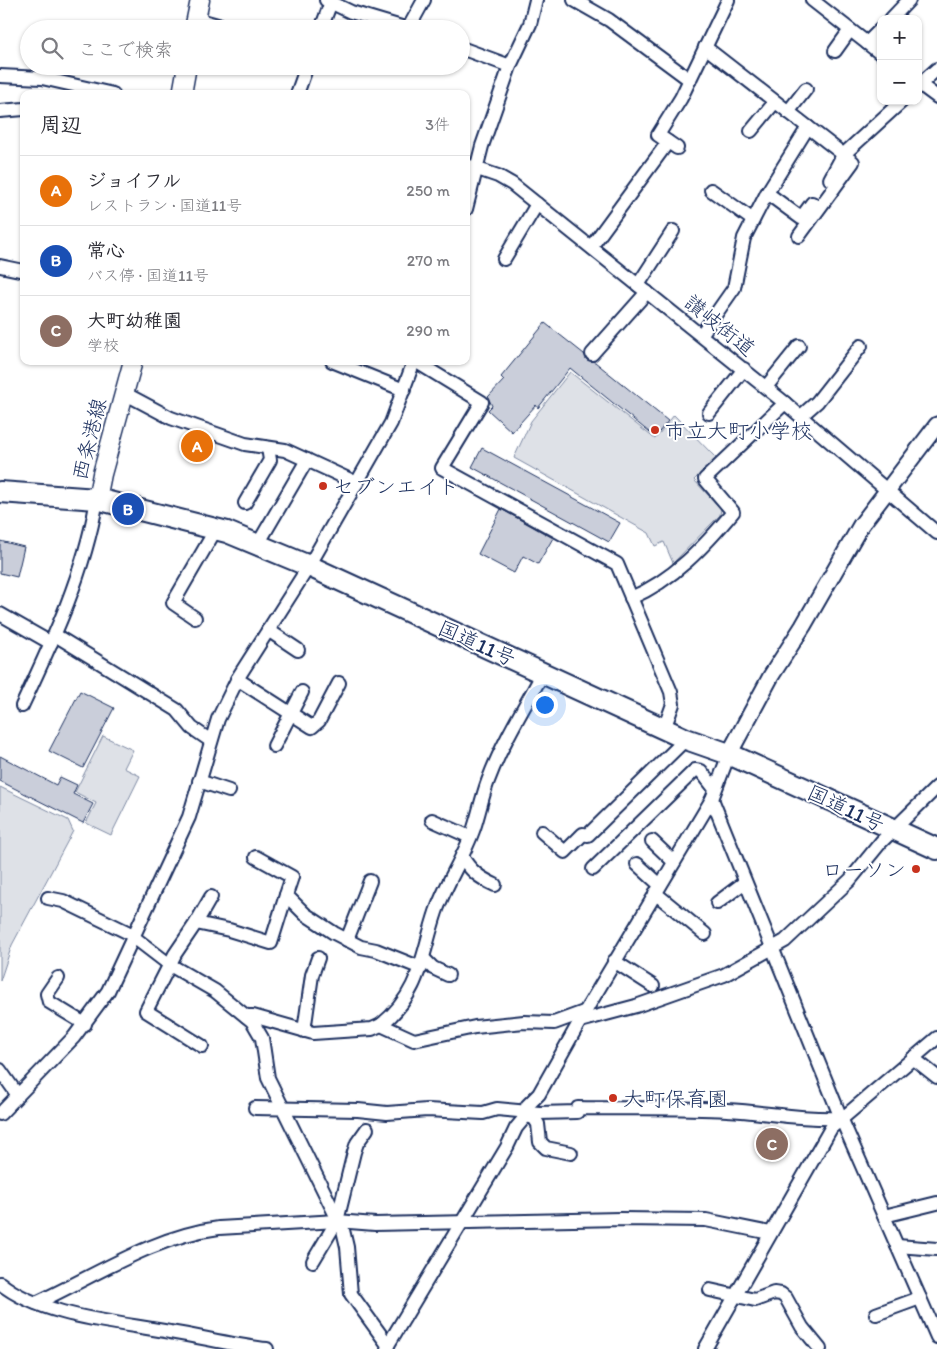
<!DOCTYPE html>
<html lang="ja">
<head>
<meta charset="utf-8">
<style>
  body { margin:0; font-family:Itim,"Klee One",sans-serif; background:#f2f2f3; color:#2b2b33 }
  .controls { position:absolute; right:15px; top:15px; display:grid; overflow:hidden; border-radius:10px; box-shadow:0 1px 4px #0004 }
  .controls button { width:45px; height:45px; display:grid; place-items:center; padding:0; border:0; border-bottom:1px solid #e1e1e2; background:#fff; color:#2b2b33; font:25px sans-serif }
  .you { position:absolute; left:544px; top:704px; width:18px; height:18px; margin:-12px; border:4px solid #fff; border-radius:50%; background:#1a73e8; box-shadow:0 0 0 8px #1a73e833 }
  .badge { display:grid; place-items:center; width:32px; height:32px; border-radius:50%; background:#111827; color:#fff; font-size:16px; font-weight:700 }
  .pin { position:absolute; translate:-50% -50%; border:2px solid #fff; box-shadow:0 1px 5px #0006 }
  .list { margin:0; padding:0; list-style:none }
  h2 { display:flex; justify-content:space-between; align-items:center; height:65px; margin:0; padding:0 20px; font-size:21px }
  h2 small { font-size:16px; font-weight:400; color:#7c7c81 }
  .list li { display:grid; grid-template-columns:32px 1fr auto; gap:15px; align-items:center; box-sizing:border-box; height:70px; padding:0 20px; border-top:1px solid #e1e1e2 }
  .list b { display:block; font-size:19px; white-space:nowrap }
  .list p { margin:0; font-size:16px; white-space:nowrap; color:#7c7c81 }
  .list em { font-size:16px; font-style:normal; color:#7c7c81 }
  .icon { flex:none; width:28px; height:28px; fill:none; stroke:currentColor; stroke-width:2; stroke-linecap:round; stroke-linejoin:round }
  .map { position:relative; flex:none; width:937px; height:1349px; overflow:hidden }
  .search { position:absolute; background:#fff; box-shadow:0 1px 4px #0004; left:20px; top:20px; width:450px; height:55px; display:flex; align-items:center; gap:12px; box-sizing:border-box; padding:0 18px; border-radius:28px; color:#7c7c81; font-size:19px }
  .panel { position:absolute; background:#fff; box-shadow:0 1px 4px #0004; left:20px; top:90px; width:450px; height:275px; border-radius:10px }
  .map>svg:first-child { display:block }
</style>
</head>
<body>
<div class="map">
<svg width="937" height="1349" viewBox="0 0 937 1349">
  <rect width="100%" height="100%" fill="#fff"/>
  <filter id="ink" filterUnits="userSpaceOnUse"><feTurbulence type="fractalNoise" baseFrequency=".02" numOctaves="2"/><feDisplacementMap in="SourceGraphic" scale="10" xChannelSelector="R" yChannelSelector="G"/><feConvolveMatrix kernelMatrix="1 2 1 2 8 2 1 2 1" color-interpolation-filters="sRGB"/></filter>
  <g filter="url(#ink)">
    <g fill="#dee1e7" stroke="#7c88a2">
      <path d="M570 372 655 439 674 415 716 458 694 480 721 509 720 515 673 563 664 542 655 546 649 533 514 458 531 421Z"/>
      <path d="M103 736 133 750 124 768 140 776 111 835 86 823 96 803 75 792Z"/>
      <path d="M0 787 68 820 73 831 12 945 0 981Z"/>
    </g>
    <g fill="#caceda" stroke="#1b2f5e">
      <path d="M545 323 584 354 587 360 595 362 668 421 655 437 570 368 538 408 536 405 512 432 488 410 492 406 488 397 504 380 501 377Z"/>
      <path d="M482 448 620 523 609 542 472 467Z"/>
      <path d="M501 509 553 538 538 564 523 556 514 573 478 554Z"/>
      <path d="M0 541 24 547 17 577 0 573Z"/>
      <path d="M80 691 114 708 83 768 49 751Z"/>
      <path d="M0 756 56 785 60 777 77 785 73 794 93 804 83 823 0 781Z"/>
    </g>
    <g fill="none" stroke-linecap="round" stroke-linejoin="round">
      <g stroke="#1b2f5e" stroke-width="16">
        <g id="minor">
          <path d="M326 0 351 12 408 29"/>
          <path d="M574 0 609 20 690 80"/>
          <path d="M812 0 881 54"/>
          <path d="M196 19 232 29"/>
          <path d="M891 19 909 0"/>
          <path d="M253 29H263"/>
          <path d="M321 29 331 2"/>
          <path d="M408 29 424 0"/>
          <path d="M867 43 881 29"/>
          <path d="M705 47 853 162 799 236"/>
          <path d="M461 48 510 66"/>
          <path d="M835 51 850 30"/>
          <path d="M0 76 42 78 113 94"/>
          <path d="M918 83 937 97"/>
          <path d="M918 86 937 69"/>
          <path d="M297 94 307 66"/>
          <path d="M0 111 24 109"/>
          <path d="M788 112 806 89"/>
          <path d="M751 131 775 102"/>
          <path d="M677 148 658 135 681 98 728 0"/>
          <path d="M466 165 498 176 512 184 785 403 937 533"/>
          <path d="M830 179 843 155 902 101"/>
          <path d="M711 190 753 220"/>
          <path d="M767 193 801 218 812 203"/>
          <path d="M466 209 482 146 510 66 530 24 536 0"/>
          <path d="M591 247 668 142"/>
          <path d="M504 259 537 204"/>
          <path d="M0 266 24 271"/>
          <path d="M638 285 673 231"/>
          <path d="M701 335 734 288 744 238 767 193 808 127"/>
          <path d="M592 354 647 292"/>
          <path d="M332 361 404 390"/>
          <path d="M415 361 482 402 442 468 617 564 671 692 673 704 664 729"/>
          <path d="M766 387 799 346"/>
          <path d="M124 393 171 418 245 444 285 450 357 483"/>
          <path d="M709 413 744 369"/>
          <path d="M801 416 817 402 861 346"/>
          <path d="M245 503 270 460 268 448"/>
          <path d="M258 544 307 460"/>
          <path d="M631 598C673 580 704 547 733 512L705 479 785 403"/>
          <path d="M0 614 51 643"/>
          <path d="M195 618 173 603 216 529"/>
          <path d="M268 630 298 650"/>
          <path d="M55 635 177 710 192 728 211 741"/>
          <path d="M237 679 312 727 319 721 339 683"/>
          <path d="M22 706C53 640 85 572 97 499"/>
          <path d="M274 746 302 692"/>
          <path d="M199 781 229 791"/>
          <path d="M712 799 841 1118 937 1337"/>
          <path d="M432 820 470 837"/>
          <path d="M542 832 565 852 583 834 588 835 686 739"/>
          <path d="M652 841 674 862"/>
          <path d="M462 856C470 871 480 878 495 885"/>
          <path d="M256 857 292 877 286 895 305 914 334 933 361 947 376 950 421 968"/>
          <path d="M637 864 660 885"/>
          <path d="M593 869 695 770 701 771 715 789"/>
          <path d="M655 893 705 934"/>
          <path d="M48 898 63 901 127 932 170 965 215 991 252 1021 262 1038 268 1078 343 1230 347 1247 351 1294 388 1345 387 1349"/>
          <path d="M717 903 745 882"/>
          <path d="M196 923 211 897"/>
          <path d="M347 940 370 881"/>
          <path d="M424 959 433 968 448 975"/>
          <path d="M614 961 653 986"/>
          <path d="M58 978 47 994 49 1002 85 1024"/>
          <path d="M246 1016H253L313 1033 372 1029 381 1025 414 1040 475 1027 524 1022 554 1023 584 1012"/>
          <path d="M580 1021 636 1006 724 975 785 941 850 880 881 842 937 787"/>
          <path d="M381 1025C421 992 421 957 436 912 446 883 464 857 474 828 479 813 482 797 488 781 502 743 524 708 543 673"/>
          <path d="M304 1031 312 975 318 958"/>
          <path d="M202 1046 146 1011 175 954 196 923 229 930 271 943 286 895"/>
          <path d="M913 1058 937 1077"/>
          <path d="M0 1070 17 1094"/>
          <path d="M255 1108 358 1110 387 1113 427 1110 483 1113 497 1109 539 1113 577 1112 578 1108C627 1109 677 1107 727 1110 766 1112 800 1120 841 1118"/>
          <path d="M0 1114 74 1037 108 991 189 817 218 719 239 676 309 566 391 423 414 361"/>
          <path d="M526 1116 534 1118 538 1124 540 1142 546 1148 571 1153"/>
          <path d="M884 1216 937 1203"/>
          <path d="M897 1246 937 1249"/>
          <path d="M313 1261 337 1221 354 1152 357 1143 367 1129"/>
          <path d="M0 1283C42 1317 117 1322 170 1332 202 1337 235 1346 267 1349"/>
          <path d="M710 1290 755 1300 774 1293 781 1294 786 1298 802 1327 820 1349"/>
          <path d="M36 1303C95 1276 154 1236 219 1228L337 1221 375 1224 620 1219 706 1220 770 1233"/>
          <path d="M876 1314 920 1298"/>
          <path d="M388 1345 507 1147 516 1128 526 1116 527 1106 539 1094 589 1005 712 799 729 754"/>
          <path d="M705 1349 831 1128 937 1038"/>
        </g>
      </g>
      <g stroke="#1b2f5e" stroke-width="19">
        <path id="tertiary" d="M729 754 771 676 803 626 861 525 937 425"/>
      </g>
      <g stroke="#1b2f5e" stroke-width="21">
        <g id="secondary">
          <path d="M194 29 200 0"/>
          <path d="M182 94 187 66"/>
          <path d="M97 499 102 474 133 361"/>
        </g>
      </g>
      <g stroke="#1b2f5e" stroke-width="24">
        <path id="trunk" d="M0 492 97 499 227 532 309 566 686 739 729 754 937 849"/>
      </g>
      <use href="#minor" stroke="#fff" stroke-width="12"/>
      <use href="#tertiary" stroke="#fff" stroke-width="15"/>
      <use href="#secondary" stroke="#fff" stroke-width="18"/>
      <use href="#trunk" stroke="#fff" stroke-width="20"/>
    </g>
  </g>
  <g fill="#c8321e" stroke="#fff" stroke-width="2">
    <circle cx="655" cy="430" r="5"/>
    <circle cx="323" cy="486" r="5"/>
    <circle cx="916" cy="869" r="5"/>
    <circle cx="613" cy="1098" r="5"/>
  </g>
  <g text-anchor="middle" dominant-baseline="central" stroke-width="4" stroke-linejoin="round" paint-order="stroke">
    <g font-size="21" fill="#1b2f5e" stroke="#fff">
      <text transform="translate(720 325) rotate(39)">讃岐街道</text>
      <text transform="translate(89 439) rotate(-76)">西条港線</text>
      <text transform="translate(477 643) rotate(24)">国道11号</text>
      <text transform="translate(846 808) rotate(25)">国道11号</text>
    </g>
    <g font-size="21" fill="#1b2f5e" stroke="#fff" text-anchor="start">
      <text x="665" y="430">市立大町小学校</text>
      <text x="333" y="486">セブンエイト</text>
      <text x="906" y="869" text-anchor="end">ローソン</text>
      <text x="623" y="1098">大町保育園</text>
    </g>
  </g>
</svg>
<div class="controls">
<button>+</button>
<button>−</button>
</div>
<div class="you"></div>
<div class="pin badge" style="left:197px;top:446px;background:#e8710a">A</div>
<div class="pin badge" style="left:128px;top:509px;background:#1a4fb4">B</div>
<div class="pin badge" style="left:772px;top:1144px;background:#8d6e63">C</div>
<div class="search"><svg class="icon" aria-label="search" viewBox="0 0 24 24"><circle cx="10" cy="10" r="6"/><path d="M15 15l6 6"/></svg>ここで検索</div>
<section class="panel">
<h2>周辺<small>3件</small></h2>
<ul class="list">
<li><span class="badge" style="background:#e8710a">A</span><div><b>ジョイフル</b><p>レストラン · 国道11号</p></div><em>250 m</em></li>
<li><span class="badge" style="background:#1a4fb4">B</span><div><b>常心</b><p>バス停 · 国道11号</p></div><em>270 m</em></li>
<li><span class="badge" style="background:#8d6e63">C</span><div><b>大町幼稚園</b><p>学校</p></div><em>290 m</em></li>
</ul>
</section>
</div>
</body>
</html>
